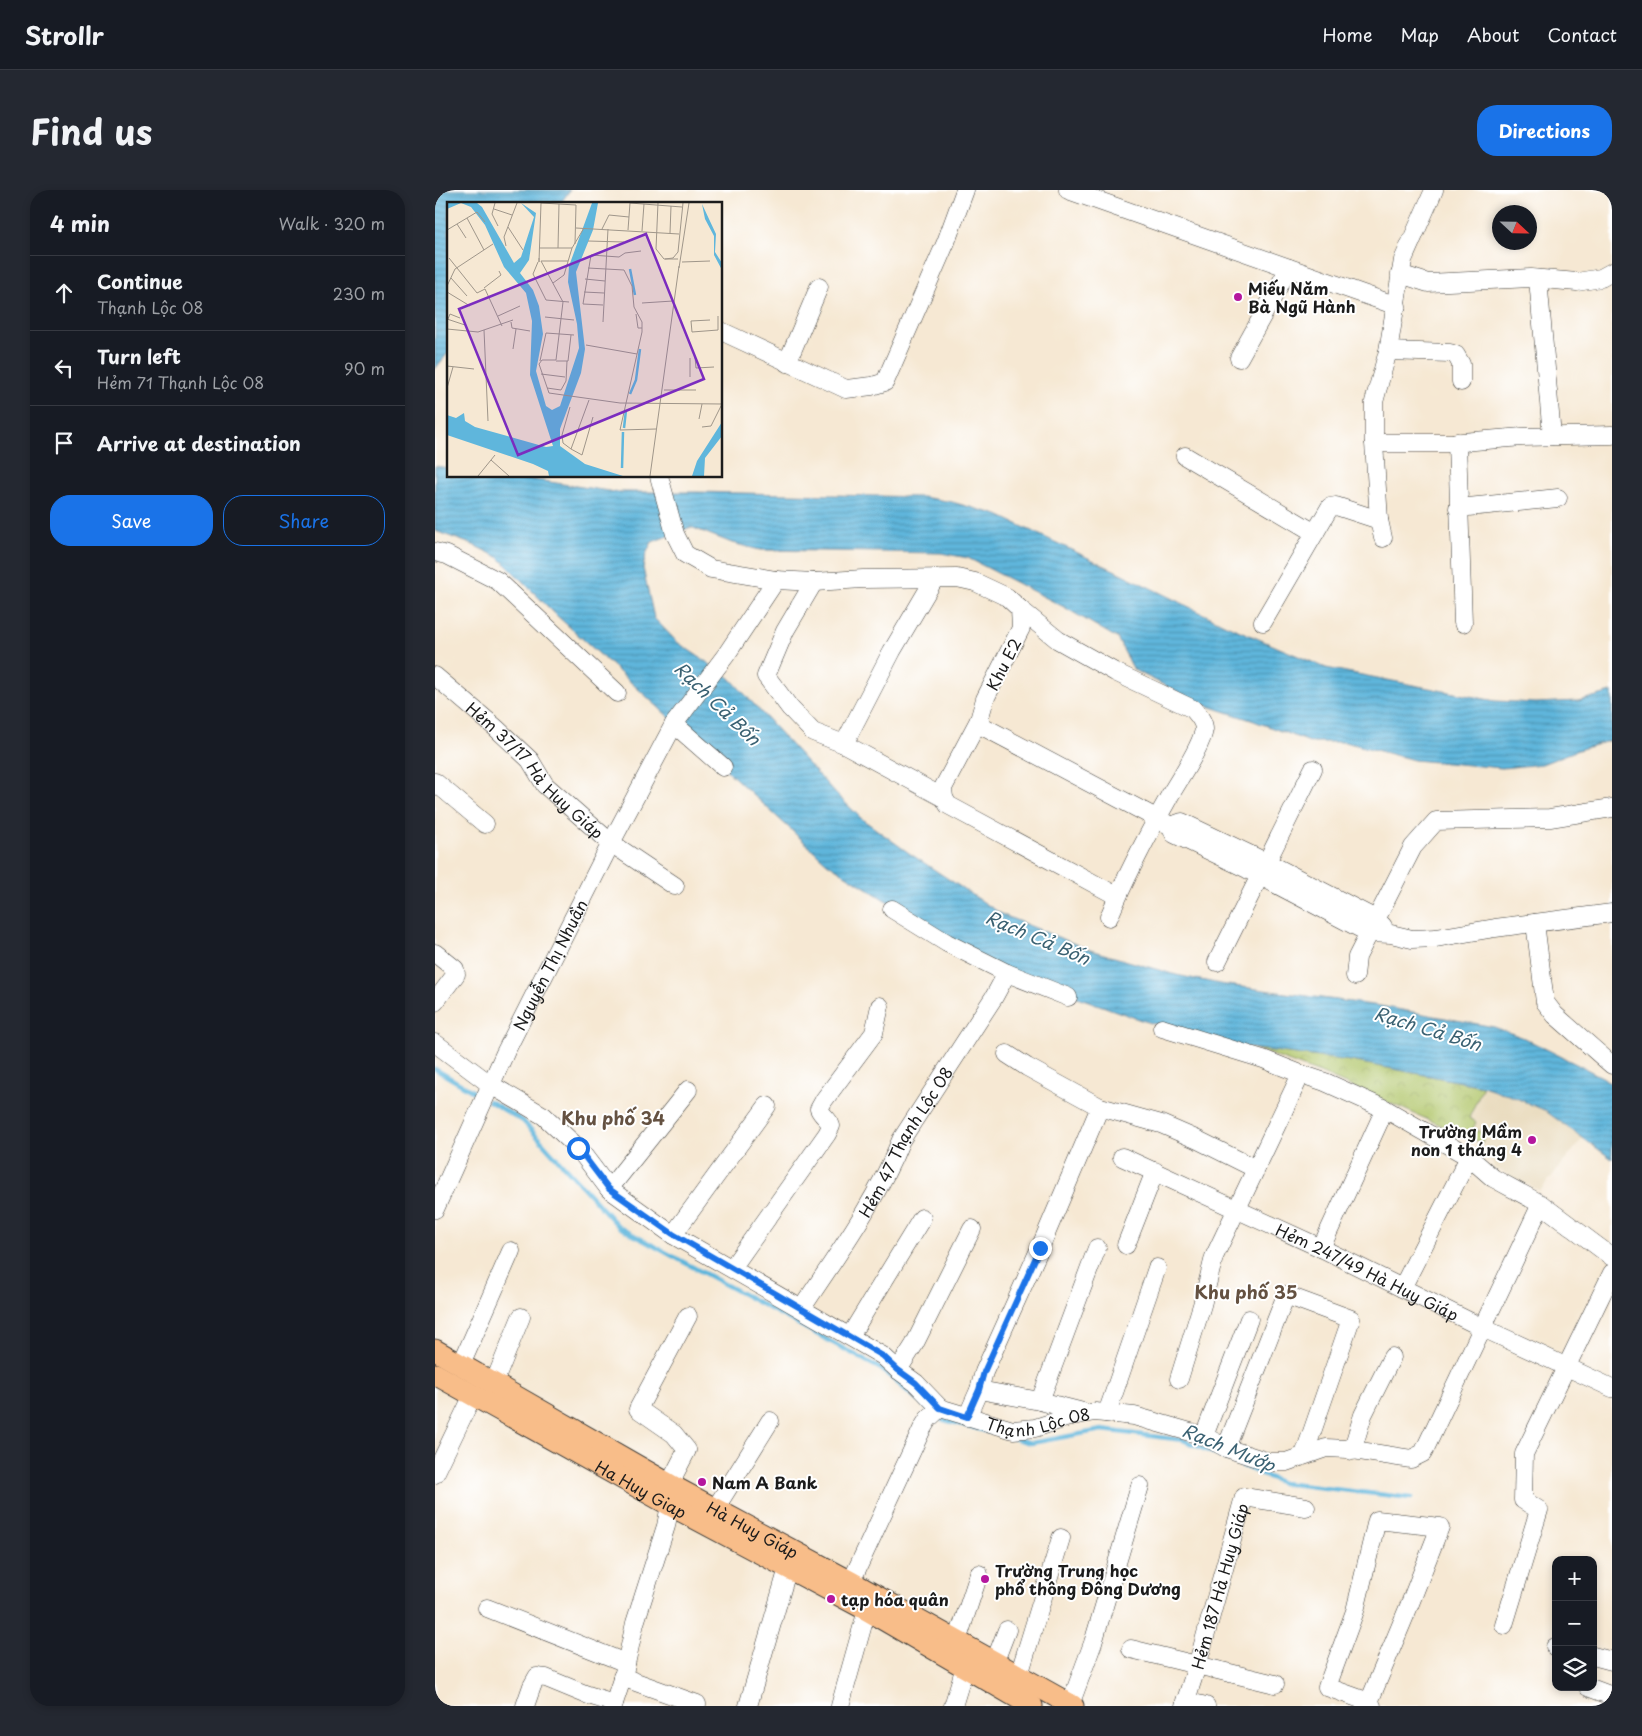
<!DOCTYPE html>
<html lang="en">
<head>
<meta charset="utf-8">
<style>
  body { margin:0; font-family:"Playpen Sans",sans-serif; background:#242831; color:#f1f3f6 }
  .controls { position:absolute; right:15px; bottom:15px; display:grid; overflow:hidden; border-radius:10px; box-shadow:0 2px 8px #0003 }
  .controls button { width:45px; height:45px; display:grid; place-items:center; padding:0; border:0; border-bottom:1px solid #363941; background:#171b24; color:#f1f3f6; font:25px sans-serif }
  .compass { position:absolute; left:1057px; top:15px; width:45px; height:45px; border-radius:50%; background:#171b24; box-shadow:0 2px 8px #0003; rotate:112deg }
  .stop { position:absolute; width:15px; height:15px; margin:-11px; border:4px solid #1a73e8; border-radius:50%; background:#fff }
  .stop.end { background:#1a73e8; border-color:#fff; box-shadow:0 1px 5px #0008 }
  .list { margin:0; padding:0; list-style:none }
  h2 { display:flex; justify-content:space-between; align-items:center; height:65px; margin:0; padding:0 20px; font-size:21px }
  h2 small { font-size:16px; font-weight:400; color:#9ea1a6 }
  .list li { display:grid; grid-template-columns:32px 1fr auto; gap:15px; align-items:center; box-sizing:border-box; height:75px; padding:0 20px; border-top:1px solid #363941 }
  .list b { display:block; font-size:19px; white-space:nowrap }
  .list p { margin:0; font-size:16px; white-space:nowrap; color:#9ea1a6 }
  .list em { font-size:16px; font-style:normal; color:#9ea1a6 }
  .actions { display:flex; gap:10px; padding:15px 20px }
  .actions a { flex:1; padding:11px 0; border:1px solid #1a73e8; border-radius:20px; text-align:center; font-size:18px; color:#1a73e8 }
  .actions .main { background:#1a73e8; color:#fff }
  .icon { flex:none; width:28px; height:28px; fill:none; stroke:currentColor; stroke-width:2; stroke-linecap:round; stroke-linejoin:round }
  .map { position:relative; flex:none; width:1177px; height:1516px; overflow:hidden; border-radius:20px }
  header { display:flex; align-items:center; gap:30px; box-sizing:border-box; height:70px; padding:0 25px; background:#171b24; border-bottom:1px solid #363941 }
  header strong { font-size:24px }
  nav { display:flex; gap:28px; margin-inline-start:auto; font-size:18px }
  .intro { display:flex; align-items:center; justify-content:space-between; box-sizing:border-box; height:120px; padding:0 30px }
  h1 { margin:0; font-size:35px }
  .button { padding:12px 22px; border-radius:20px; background:#1a73e8; color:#fff; font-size:18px; font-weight:700 }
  main { display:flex; gap:30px; padding:0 30px }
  aside { flex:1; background:#171b24; border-radius:20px; box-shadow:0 2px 8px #0003 }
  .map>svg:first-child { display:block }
</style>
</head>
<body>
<header>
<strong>Strollr</strong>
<nav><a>Home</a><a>Map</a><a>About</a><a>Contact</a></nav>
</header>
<div class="intro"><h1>Find us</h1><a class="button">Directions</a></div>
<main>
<aside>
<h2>4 min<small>Walk · 320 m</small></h2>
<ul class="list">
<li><svg class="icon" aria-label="ahead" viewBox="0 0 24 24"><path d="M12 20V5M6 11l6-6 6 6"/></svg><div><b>Continue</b><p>Thạnh Lộc 08</p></div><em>230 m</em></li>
<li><svg class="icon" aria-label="left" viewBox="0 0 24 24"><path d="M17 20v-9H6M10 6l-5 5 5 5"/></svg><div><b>Turn left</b><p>Hẻm 71 Thạnh Lộc 08</p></div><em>90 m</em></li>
<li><svg class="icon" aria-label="arrive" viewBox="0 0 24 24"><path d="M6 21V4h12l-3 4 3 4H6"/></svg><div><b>Arrive at destination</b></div></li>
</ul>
<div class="actions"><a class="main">Save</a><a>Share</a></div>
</aside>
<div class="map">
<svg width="1177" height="1516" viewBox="0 0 1177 1516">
  <defs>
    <pattern id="park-crowns" width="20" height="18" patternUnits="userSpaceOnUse" patternTransform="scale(1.25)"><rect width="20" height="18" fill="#b1c66a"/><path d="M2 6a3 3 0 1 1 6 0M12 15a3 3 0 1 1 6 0" fill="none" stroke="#98aa5b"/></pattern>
    <pattern id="water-rules" width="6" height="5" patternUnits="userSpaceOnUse" patternTransform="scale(1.25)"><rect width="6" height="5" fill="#5fb6dc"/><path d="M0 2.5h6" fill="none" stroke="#4e93b2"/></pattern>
  </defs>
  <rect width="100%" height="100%" fill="#fff"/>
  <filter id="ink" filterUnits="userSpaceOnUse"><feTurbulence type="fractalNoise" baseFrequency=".02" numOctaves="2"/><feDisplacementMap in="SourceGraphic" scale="10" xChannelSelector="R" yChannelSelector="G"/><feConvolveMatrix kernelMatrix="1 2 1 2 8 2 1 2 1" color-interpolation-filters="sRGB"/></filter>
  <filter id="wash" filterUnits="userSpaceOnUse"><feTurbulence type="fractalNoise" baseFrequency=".0096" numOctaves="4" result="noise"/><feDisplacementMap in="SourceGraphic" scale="20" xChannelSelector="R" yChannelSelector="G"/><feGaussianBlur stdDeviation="1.12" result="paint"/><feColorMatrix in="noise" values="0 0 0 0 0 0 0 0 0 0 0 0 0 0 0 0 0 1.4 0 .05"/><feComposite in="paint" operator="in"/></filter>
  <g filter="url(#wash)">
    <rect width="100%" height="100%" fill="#f6e8d3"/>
    <path fill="#e8d9ba" d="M1048 896 1074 905 1109 920 1148 948 1105 1001 1060 978 1053 962 1047 953 1050 946 1038 939 1034 928Z"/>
    <path fill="url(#park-crowns)" stroke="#667143" d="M817 858 916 871 1048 896 1034 928 1041 932 1038 939 1049 943 1047 953 885 883Z"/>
    <g fill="url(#water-rules)" stroke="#3e697c">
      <path d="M0 0H135L125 14H14V162L0 179Z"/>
      <path d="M0 276 14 278V286H75L180 302H261L488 307 517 312 563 325 685 383 791 435 891 478 1060 511 1101 513 1143 511 1177 502V550L1143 560 1107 574 1067 578 979 570 910 552H875L819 531 767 514 699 480 682 448 629 417 533 368 506 363 325 360 297 353 256 337 217 352 211 364 208 378 219 428 242 452 295 488 401 604 427 629 474 663 568 725 655 760 741 785 785 794 945 816 1059 837 1089 848 1169 888 1177 895V969L1109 920 1074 905 1048 896 916 871 799 856 706 830 573 782 516 752 392 673 222 516 120 424 63 367 36 354 0 341Z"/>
    </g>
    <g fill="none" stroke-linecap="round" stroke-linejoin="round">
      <g stroke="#5fb6dc" stroke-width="4.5">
        <path d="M0 879 47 907"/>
        <path d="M54 911 88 931 184 1037 446 1179 495 1220"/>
        <path d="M503 1227 506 1229 555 1242"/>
        <path d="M575 1247 596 1253 667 1240 748 1250 847 1293 976 1308"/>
      </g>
    </g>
  </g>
  <g filter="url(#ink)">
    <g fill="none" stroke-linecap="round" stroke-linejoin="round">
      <g stroke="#3d3b37" stroke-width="19">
        <g id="minor">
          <path d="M633 0 962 116"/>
          <path d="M965 84 993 93 1096 88 1142 92 1166 88 1177 82"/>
          <path d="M1103 89 1117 246"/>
          <path d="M286 141 411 199 437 196 450 192 511 52 530 0"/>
          <path d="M953 161 1015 163 1021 165 1026 174V192"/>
          <path d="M804 168 854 78"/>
          <path d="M352 173 384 97"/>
          <path d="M1022 252 1028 433"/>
          <path d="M939 253H1016L1087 247 1177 245"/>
          <path d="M750 266 880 343"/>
          <path d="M224 286 240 344 250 364 276 379 341 390 379 392 428 389 522 388 540 392 572 407 585 419 586 438 550 509 544 530 549 537 736 636"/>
          <path d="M1023 318 1123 308"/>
          <path d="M948 348 944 330 939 253V212L953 161 968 70 999 0"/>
          <path d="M0 362 12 365 63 391 182 503"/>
          <path d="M379 392 350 441 331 486 355 518 378 542 409 554 509 608"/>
          <path d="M585 419 623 450 680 482 758 519C763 525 769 531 769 539 767 556 743 591 734 607 712 646 691 686 674 727"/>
          <path d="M828 432 895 317 901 316 944 330"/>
          <path id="s1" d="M0 486 61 538 95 570 110 595 176 653 240 696"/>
          <path d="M544 530 508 598 509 608 513 615 682 706"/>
          <path d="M239 534 288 577"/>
          <path d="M409 554 457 461 500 388"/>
          <path d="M0 592 50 634"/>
          <path d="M736 636 739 644 812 679 934 743 956 744 977 749 1001 748 1060 738 1177 723"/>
          <path d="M736 636 747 632 833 673 929 723 941 729 948 736"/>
          <path d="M457 719 512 753 572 783 633 807"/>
          <path d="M1100 733 1110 812 1120 825 1177 875"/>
          <path d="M0 763 20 779 21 784 0 812"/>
          <path d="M782 772 878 579"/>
          <path d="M920 786 922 767 978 657 1001 631 1115 628 1177 618"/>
          <path d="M727 838 828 869 866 884 890 892 950 919 1034 967 1058 988 1106 1014 1177 1067"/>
          <path id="s2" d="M0 853 56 895 109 926 143 958 174 999 238 1045 448 1166 463 1180 481 1193 505 1218 578 1240 600 1238 637 1226 660 1222 699 1226 769 1246 791 1258 834 1272H851L891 1258 912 1259 976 1269 988 1263 1106 1014"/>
          <path d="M572 864 592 877 665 917 726 934 763 950 821 979"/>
          <path id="s3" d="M687 967 886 1058 1048 1138 1177 1198"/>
          <path d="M174 999 253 900"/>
          <path id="s4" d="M0 1019 70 863 176 653 239 534 291 465 341 390"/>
          <path d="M238 1045 332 916"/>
          <path d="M691 1055 720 981"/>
          <path d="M886 1058 950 919"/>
          <path d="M297 1078 392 944 396 936C394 929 387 926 384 919L389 910 439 843 445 816"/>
          <path d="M967 1098 1034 967"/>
          <path id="s5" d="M367 1118C402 1065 442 1010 466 950L559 807 572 783"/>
          <path d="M415 1146 487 1028"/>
          <path d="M26 1175 76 1061"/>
          <path d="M463 1180 479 1155 537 1039"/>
          <path d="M744 1189 767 1115 779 1067 866 884"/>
          <path d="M59 1193 86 1127"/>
          <path d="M544 1200 605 1211 648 1222"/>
          <path d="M605 1211 662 1058"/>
          <path d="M672 1223 722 1078"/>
          <path d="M532 1227 544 1200 549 1182 605 1058 665 917"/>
          <path d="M769 1246 814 1129"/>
          <path d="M791 1258 851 1105 916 1129 869 1265"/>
          <path d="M917 1261 928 1225 957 1167"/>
          <path d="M0 1284 38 1205"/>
          <path d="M239 1297V1285L252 1260 239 1244 203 1219 253 1126"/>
          <path d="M280 1319 335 1231"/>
          <path d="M416 1392 487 1239 493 1229 505 1218"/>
          <path d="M52 1418 191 1473"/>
          <path d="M1069 1435 1104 1320 1088 1310 1089 1264 1177 1083"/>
          <path d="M522 1451 544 1384"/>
          <path d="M1120 1457H1121"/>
          <path d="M696 1459 840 1494"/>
          <path d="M1158 1466 1177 1471"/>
          <path d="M560 1471 572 1440"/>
          <path d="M584 1485 626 1348"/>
          <path d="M187 1487 262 1514"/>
          <path d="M1153 1497 1177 1506"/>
          <path d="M750 1511 771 1516"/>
          <path d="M934 1512 974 1416 1005 1337 942 1330 920 1421 892 1497 934 1512 937 1516"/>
          <path d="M635 1515 658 1453 705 1296"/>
          <path d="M90 1516 97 1496 102 1487 111 1488 150 1504 179 1513"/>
          <path d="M178 1516 189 1483 200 1433 231 1336 235 1315"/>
          <path d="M313 1516 353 1378"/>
          <path d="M405 1516 432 1420"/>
          <path d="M518 1516 530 1477"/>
          <path id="s6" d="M749 1516 762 1476 809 1307 871 1317"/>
        </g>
      </g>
      <g stroke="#3d3b37" stroke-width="23">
        <g id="major">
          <path id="s7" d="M0 1160 239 1297 416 1392 638 1516"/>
          <path id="s8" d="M0 1184 235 1315 432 1420 597 1516"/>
        </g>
      </g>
      <use href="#minor" stroke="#fff" stroke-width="18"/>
      <use href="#major" stroke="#f8bd89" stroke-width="21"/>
    </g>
  </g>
  <g fill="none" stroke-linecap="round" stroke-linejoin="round" filter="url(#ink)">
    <path stroke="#1a73e8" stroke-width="6" d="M143 958 174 999 238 1044 448 1166 463 1180 481 1193 505 1218 532 1227 544 1200 549 1182 605 1058"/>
  </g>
  <g fill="#b5179e" stroke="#fff" stroke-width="2">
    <circle cx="803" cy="107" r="5"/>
    <circle cx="1097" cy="950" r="5"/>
    <circle cx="267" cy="1292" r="5"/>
    <circle cx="550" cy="1389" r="5"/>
    <circle cx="396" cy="1409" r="5"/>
  </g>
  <g text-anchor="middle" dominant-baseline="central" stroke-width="4" stroke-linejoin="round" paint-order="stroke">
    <g font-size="16" font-weight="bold" fill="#1c1c1c" stroke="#fff" text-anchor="start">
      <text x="813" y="98">Miếu Năm<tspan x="813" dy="18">Bà Ngũ Hành</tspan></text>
      <text x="1087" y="941" text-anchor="end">Trường Mầm<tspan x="1087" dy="18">non 1 tháng 4</tspan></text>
      <text x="277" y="1292">Nam A Bank</text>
      <text x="560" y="1380">Trường Trung học<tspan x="560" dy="18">phổ thông Đông Dương</tspan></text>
      <text x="406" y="1409">tạp hóa quân</text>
    </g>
    <g font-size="16" fill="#1c1c1c" stroke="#fff">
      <text transform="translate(568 474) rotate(-63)">Khu E2</text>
      <text stroke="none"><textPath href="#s1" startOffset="138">Hẻm 37/17 Hà Huy Giáp</textPath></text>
      <text stroke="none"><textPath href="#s4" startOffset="270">Nguyễn Thị Nhuần</textPath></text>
      <text stroke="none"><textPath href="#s5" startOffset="196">Hẻm 47 Thạnh Lộc 08</textPath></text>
      <text stroke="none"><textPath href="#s3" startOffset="271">Hẻm 247/49 Hà Huy Giáp</textPath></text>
      <text stroke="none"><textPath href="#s2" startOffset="730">Thạnh Lộc 08</textPath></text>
      <text stroke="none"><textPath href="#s8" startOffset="236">Ha Huy Giap</textPath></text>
      <text stroke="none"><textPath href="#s7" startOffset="365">Hà Huy Giáp</textPath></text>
      <text stroke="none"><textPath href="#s6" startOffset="125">Hẻm 187 Hà Huy Giáp</textPath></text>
    </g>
    <g font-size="18" font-style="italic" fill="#3a6172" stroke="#fff">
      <text transform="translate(283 513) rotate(44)">Rạch Cả Bốn</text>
      <text transform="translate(603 747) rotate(23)">Rạch Cả Bốn</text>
      <text transform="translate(993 838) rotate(17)">Rạch Cả Bốn</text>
      <text transform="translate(794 1257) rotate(22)">Rạch Mướp</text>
    </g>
    <g font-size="18" font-weight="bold" fill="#645141" stroke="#fff">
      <text x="178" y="927">Khu phố 34</text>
      <text x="811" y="1101">Khu phố 35</text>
    </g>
  </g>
  <g transform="translate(12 12)">
    <rect width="275" height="275" fill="#f6e8d3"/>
    <path d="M0 1H30L35 5 67 61 74 55 87 15 74 1 89 11 82 58 73 71 86 88 92 104 96 132 89 169 99 204 105 208 113 204 132 146 130 122 121 80 122 64 145 1H151L146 28 129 70 138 147 134 171 113 227V244L138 262 176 274H102L101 269 86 262 0 233V213L9 216 17 211 18 219 28 225 99 245 106 244 83 173 85 119 79 91 57 65 38 23 24 5 14 1 0 7ZM255 2 269 32 268 50 275 61V68L267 53V34L258 17ZM275 220V234L258 256 257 274H245L250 259Z" fill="#5fb6dc"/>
    <path fill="none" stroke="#5fb6dc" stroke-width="2.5" d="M183 67 188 93M183 192 189 178 193 147M177 226 179 208M175 266 176 230"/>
    <path fill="none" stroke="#9f968a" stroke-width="1" d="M48 1 45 12 51 24M94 1 129 3 128 42M183 1 235 5M211 1 209 47 217 57H231M47 7 65 13M20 16 37 48M10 22 19 36M61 25 76 48M129 26 232 32M155 27 162 13 182 15M0 28 30 10 38 20M181 28 183 1M195 29 197 2M223 31 224 4M141 39 177 40M59 44 57 35 70 1M92 46H125M111 46 112 2M231 50 236 1M2 56 30 91 38 87 55 124M92 56V60L94 1M218 57 226 56 231 50M94 59 116 100 109 158H95L92 162 102 191 173 201 275 202M94 59H121M91 60 86 72 99 98 122 100M235 60 263 59M141 66 177 68 185 84 187 105 195 120V130L173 228 209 227M232 66 242 1M4 76 20 94M138 77 158 79M106 81 117 73 125 46 137 26M0 84 8 67 46 42M37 86 54 73 52 69M0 90 23 104M137 90 157 91M195 101 226 99M156 103 136 102 144 53 172 55 178 51 194 49M189 112 191 126H195M51 114 73 104M98 115 127 118M0 117 18 123M1 117 3 112 13 116M263 118 244 119 245 130 271 128V114M64 120 65 126 83 129M156 120 161 27M0 127 31 130 66 118M37 128 41 219M139 143 190 152M66 147 69 127M248 155 249 166 267 165M243 156V175M93 159 99 131 127 133M109 159H121L124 133M0 164 27 167M94 172 118 175M0 186 6 165M100 186 114 188 119 179 120 159M217 188H249M142 198 124 247 135 253 146 215M123 205 115 233 116 241 124 247M252 217 255 202M255 225 264 224 275 202M44 258 62 274M31 274 48 253M203 274 232 64"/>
    <path fill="#7b2cbf" fill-opacity="0.15" stroke="#7b2cbf" stroke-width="2.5" d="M199 32 257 177 71 253 12 107Z"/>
    <rect width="275" height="275" fill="none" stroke="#1c1c1c" stroke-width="2.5"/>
  </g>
</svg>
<div class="controls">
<button>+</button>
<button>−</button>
<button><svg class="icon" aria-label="layers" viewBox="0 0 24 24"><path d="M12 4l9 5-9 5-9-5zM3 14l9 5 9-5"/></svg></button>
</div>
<svg class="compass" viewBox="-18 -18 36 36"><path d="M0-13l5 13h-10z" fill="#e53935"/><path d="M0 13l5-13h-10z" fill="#9ea1a6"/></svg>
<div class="stop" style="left:143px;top:958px"></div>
<div class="stop end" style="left:605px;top:1058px"></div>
</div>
</main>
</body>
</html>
